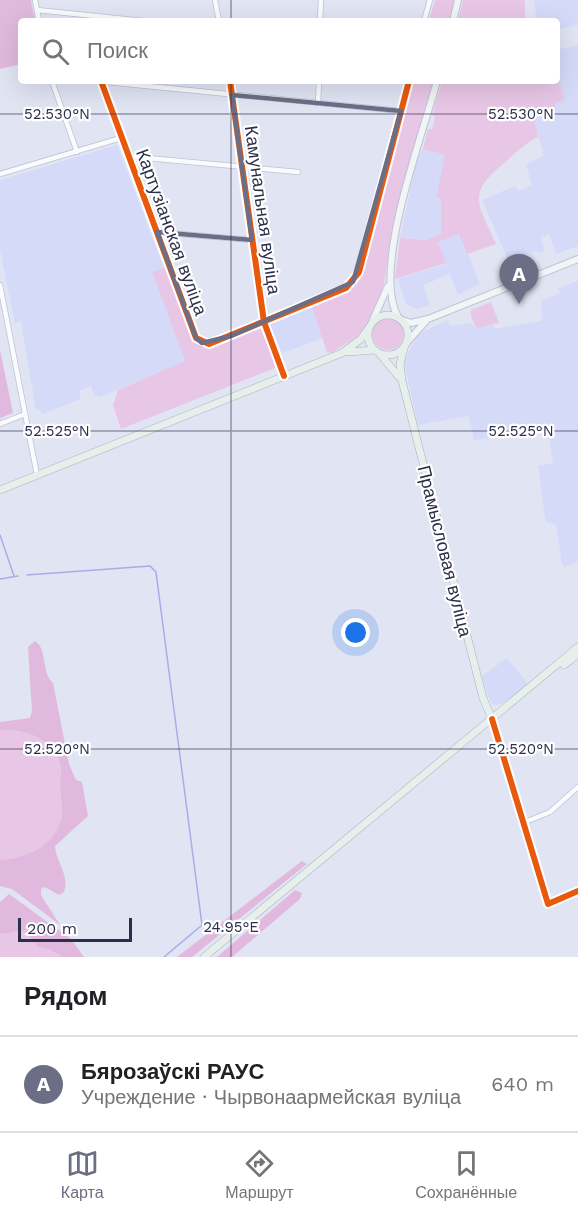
<!DOCTYPE html>
<html lang="ru">
<head>
<meta charset="utf-8">
<style>
  body { margin:0; font-family:"Work Sans",sans-serif; background:#f2f2f2; color:#202124 }
  .scale { position:absolute; left:18px; bottom:15px; width:114px; box-sizing:border-box; padding-left:6px; border:3px solid #2c2f49; border-top:0; font-size:16px; line-height:21px; white-space:nowrap; color:#2c2f49; -webkit-text-stroke:4px #fff; paint-order:stroke }
  .you { position:absolute; left:356px; top:633px; width:21px; height:21px; margin:-15px; border:4px solid #fff; border-radius:50%; background:#1a73e8; box-shadow:0 0 0 9px #1a73e833 }
  .badge { display:grid; place-items:center; width:39px; height:39px; border-radius:50%; background:#6b6e84; color:#fff; font-size:20px; font-weight:700 }
  .pin { position:absolute; translate:-50% -50px; filter:drop-shadow(0 2px 3px #0008) }
  .pin::after { content:''; position:absolute; top:32px; width:21px; height:18px; background:inherit; clip-path:polygon(0 0,100% 0,50% 100%) }
  .list { margin:0; padding:0; list-style:none }
  h2 { display:flex; justify-content:space-between; align-items:center; height:78px; margin:0; padding:0 24px; font-size:26px }
  h2 small { font-size:20px; font-weight:400; color:#757577 }
  .list li { display:grid; grid-template-columns:39px 1fr auto; gap:18px; align-items:center; box-sizing:border-box; height:96px; padding:0 24px; border-top:2px solid #e0e0e0 }
  .list b { display:block; font-size:22px; white-space:nowrap }
  .list p { margin:0; font-size:20px; white-space:nowrap; color:#757577 }
  .list em { font-size:20px; font-style:normal; color:#757577 }
  .icon { flex:none; width:33px; height:33px; fill:none; stroke:currentColor; stroke-width:2; stroke-linecap:round; stroke-linejoin:round }
  .map { position:relative; flex:none; width:578px; height:957px; overflow:hidden }
  .search { position:absolute; background:#fff; box-shadow:0 6px 24px #0002; left:18px; right:18px; top:18px; height:66px; display:flex; align-items:center; gap:15px; box-sizing:border-box; padding:0 21px; border-radius:6px; color:#757577; font-size:22px }
  .sheet { height:174px; background:#fff }
  nav { display:flex; justify-content:space-around; align-items:center; box-sizing:border-box; height:84px; border-top:2px solid #e0e0e0; background:#fff; font-size:16px; color:#757577 }
  nav a { display:grid; justify-items:center; gap:3px }
  nav .on { color:#6b6e84 }
  .map>svg:first-child { display:block }
</style>
</head>
<body>
<div class="map">
<svg width="578" height="957" viewBox="0 0 578 957">
  <rect width="100%" height="100%" fill="#e1e4f3"/>
  <g fill="#d5daf9">
    <path d="M534 0H578V25L557 30V21H537Z"/>
    <path d="M578 45V246L556 254 549 234 540 238 545 250 538 253 536 250 509 262 482 200 515 186 518 191 532 186 526 164 544 156 532 113 555 107 554 103 565 100 557 74V50Z"/>
    <path d="M117 145 164 268 152 272 186 361 100 397 94 395 91 386 79 391 81 399 42 414 40 409 36 410 21 321 15 323 0 250V180Z"/>
    <path d="M423 149 445 155 436 197 441 198V234L426 240 400 238 417 159Z"/>
    <path d="M460 234 480 284 458 295 450 274 423 285 430 305 417 309 406 304 398 279 446 264 438 241Z"/>
    <path d="M578 281V561L565 567 562 564 556 525 546 522 544 512 538 466 553 463 548 430 474 440 469 416 418 425 404 362 418 334 448 320 450 326 470 323 476 328 493 325 494 329 542 321 541 301 560 293 558 288Z"/>
    <path d="M312 307 323 338 282 353 270 324Z"/>
    <path d="M507 658 528 684 503 703 496 705 492 704 487 693 482 676Z"/>
  </g>
  <g fill="#e8c7e6">
    <path d="M435 0H455L449 21H429Z"/>
    <path d="M463 0H525V21H458Z"/>
    <path d="M557 74 565 100 555 103 556 107 533 113 538 137C525 143 515 154 504 163 466 195 478 203 496 244L467 254 459 234 438 242 446 263 395 279 400 238 426 240 441 234V198L436 197 445 155 423 149 428 129H432L435 117 432 115 442 81H557Z"/>
    <path d="M414 81H433L395 215 382 296 362 334 331 353 327 352 312 307 352 289 362 277Z"/>
    <path d="M166 267 197 342 209 346 260 328 276 365 275 368 121 429 113 405 118 390 185 361 152 272Z"/>
    <path d="M491 302 499 323 476 328 471 317V310Z"/>
    <circle cx="388" cy="334" r="16"/>
    <path d="M0 730C26 729 56 739 61 768 62 774 59 780 60 786 60 798 65 812 60 823 51 847 24 859 0 860Z"/>
    <path d="M15 930H25L38 947 51 950 62 957H0V934Z"/>
  </g>
  <g fill="#e2b9de">
    <path d="M0 0H31L35 21H21V64L0 69Z"/>
    <path d="M0 350 13 413 0 418Z"/>
    <path d="M35 641C48 649 41 673 53 683L69 764 76 780 82 782 88 816 55 846C56 862 70 875 64 892L59 895 45 887 41 889V895L60 925 12 889 0 886V860C24 859 51 847 60 823 65 812 60 798 60 786 59 780 62 774 61 768 56 739 26 729 0 730V722L30 718 32 711 28 647Z"/>
    <path d="M302 861 307 864 192 957H177Z"/>
    <path d="M295 890 302 893 300 899 232 957H217Z"/>
    <path d="M9 894 71 939 84 957H62L51 950 38 947 25 930 0 934V902Z"/>
  </g>
  <g fill="none" stroke-linecap="round" stroke-linejoin="round">
    <g stroke="#a7ade8" stroke-width="1.5">
      <path d="M0 535 14 576"/>
      <path d="M27 575 150 566 156 572 202 925 164 957"/>
      <path d="M0 579 18 576"/>
    </g>
    <g stroke="#bfc2d5" stroke-width="6">
      <g id="street">
        <path d="M35 0 39 21"/>
        <path d="M215 0 219 21"/>
        <path d="M37 10 144 21"/>
        <path d="M320 21 321 0"/>
        <path d="M424 21 430 0"/>
        <path d="M52 81 77 152"/>
        <path d="M96 81 401 111"/>
        <path d="M101 81 196 338 209 344 346 288 359 272 409 81"/>
        <path d="M230 81 264 322 284 376"/>
        <path d="M318 103 319 81"/>
        <path d="M128 159 136 157 298 172"/>
        <path d="M0 174 121 138"/>
        <path d="M157 232 252 240"/>
        <path d="M0 285 37 475"/>
        <path d="M0 424 25 414"/>
        <path d="M492 719 548 904 578 891"/>
        <path d="M525 822 550 812 578 787"/>
      </g>
    </g>
    <g stroke="#bfc2d5" stroke-width="8">
      <g id="secondary">
        <path d="M453 21 458 0"/>
        <path d="M398 317C371 270 423 134 437 81"/>
        <path d="M402 320 411 323 428 319 578 259"/>
        <path d="M372 322 388 286"/>
        <path d="M408 341 426 321"/>
      </g>
    </g>
    <g stroke="#a7b5b6" stroke-width="8">
      <g id="primary">
        <circle cx="388" cy="335" r="20"/>
        <path d="M404 348 400 364 402 381 483 698 492 719"/>
        <path d="M348 352 374 350"/>
        <path d="M380 354 399 377"/>
        <path d="M0 490 342 353 361 339 368 329"/>
        <path d="M564 665 578 654"/>
        <path d="M204 957 578 647"/>
      </g>
    </g>
    <use href="#street" stroke="#fafbfd" stroke-width="4.5"/>
    <use href="#secondary" stroke="#f1f5f6" stroke-width="6"/>
    <use href="#primary" stroke="#e7efed" stroke-width="7"/>
    <g stroke="#fff" stroke-width="10">
      <g id="cycleway">
        <path d="M101 81 196 338 209 344 346 288 359 272 409 81"/>
        <path d="M230 81 264 322 284 376"/>
        <path d="M492 719 548 904 578 891"/>
      </g>
    </g>
    <use href="#cycleway" stroke="#e8590c" stroke-width="6"/>
  </g>
  <path fill="none" stroke="#6b6e84" stroke-width="4.5" stroke-linejoin="round" d="M232 95 401 111 353 282 231 336 202 343 196 338 157 232 252 240Z"/>
  <path fill="none" stroke="#2c2f49" stroke-width="1.5" stroke-opacity="0.45" d="M231 0V21M231 81V957M0 114H578M0 431H578M0 749H578"/>
  <g text-anchor="middle" dominant-baseline="central" stroke-width="4.5" stroke-linejoin="round" paint-order="stroke">
    <g font-size="18" fill="#2c2f49" stroke="#fff">
      <text transform="translate(263 210) rotate(82)">Камунальная вуліца</text>
      <text transform="translate(172 232) rotate(70)">Картузіанская вуліца</text>
      <text transform="translate(445 551) rotate(76)">Прамысловая вуліца</text>
    </g>
  </g>
  <g font-size="15" text-anchor="middle" fill="#2c2f49" stroke="#fff" stroke-width="4.5" stroke-linejoin="round" paint-order="stroke">
    <text x="57" y="119">52.530°N</text>
    <text x="521" y="119">52.530°N</text>
    <text x="57" y="436">52.525°N</text>
    <text x="521" y="436">52.525°N</text>
    <text x="57" y="754">52.520°N</text>
    <text x="521" y="754">52.520°N</text>
    <text x="231" y="932">24.95°E</text>
  </g>
</svg>
<div class="scale">200 m</div>
<div class="you"></div>
<div class="pin badge" style="left:519px;top:304px">A</div>
<div class="search"><svg class="icon" aria-label="search" viewBox="0 0 24 24"><circle cx="10" cy="10" r="6"/><path d="M15 15l6 6"/></svg>Поиск</div>
</div>
<section class="sheet">
<h2>Рядом<small></small></h2>
<ul class="list">
<li><span class="badge">A</span><div><b>Бярозаўскі РАУС</b><p>Учреждение · Чырвонаармейская вуліца</p></div><em>640 m</em></li>
</ul>
</section>
<nav>
<a class="on"><svg class="icon" aria-label="map" viewBox="0 0 24 24"><path d="M3 6l6-2 6 2 6-2v14l-6 2-6-2-6 2zM9 4v14M15 6v14"/></svg>Карта</a>
<a><svg class="icon" aria-label="directions" viewBox="0 0 24 24"><path d="M12 3l9 9-9 9-9-9zM9 14v-3h6M13 9l2 2-2 2"/></svg>Маршрут</a>
<a><svg class="icon" aria-label="saved" viewBox="0 0 24 24"><path d="M7 4h10v16l-5-4-5 4z"/></svg>Сохранённые</a>
</nav>
</body>
</html>
